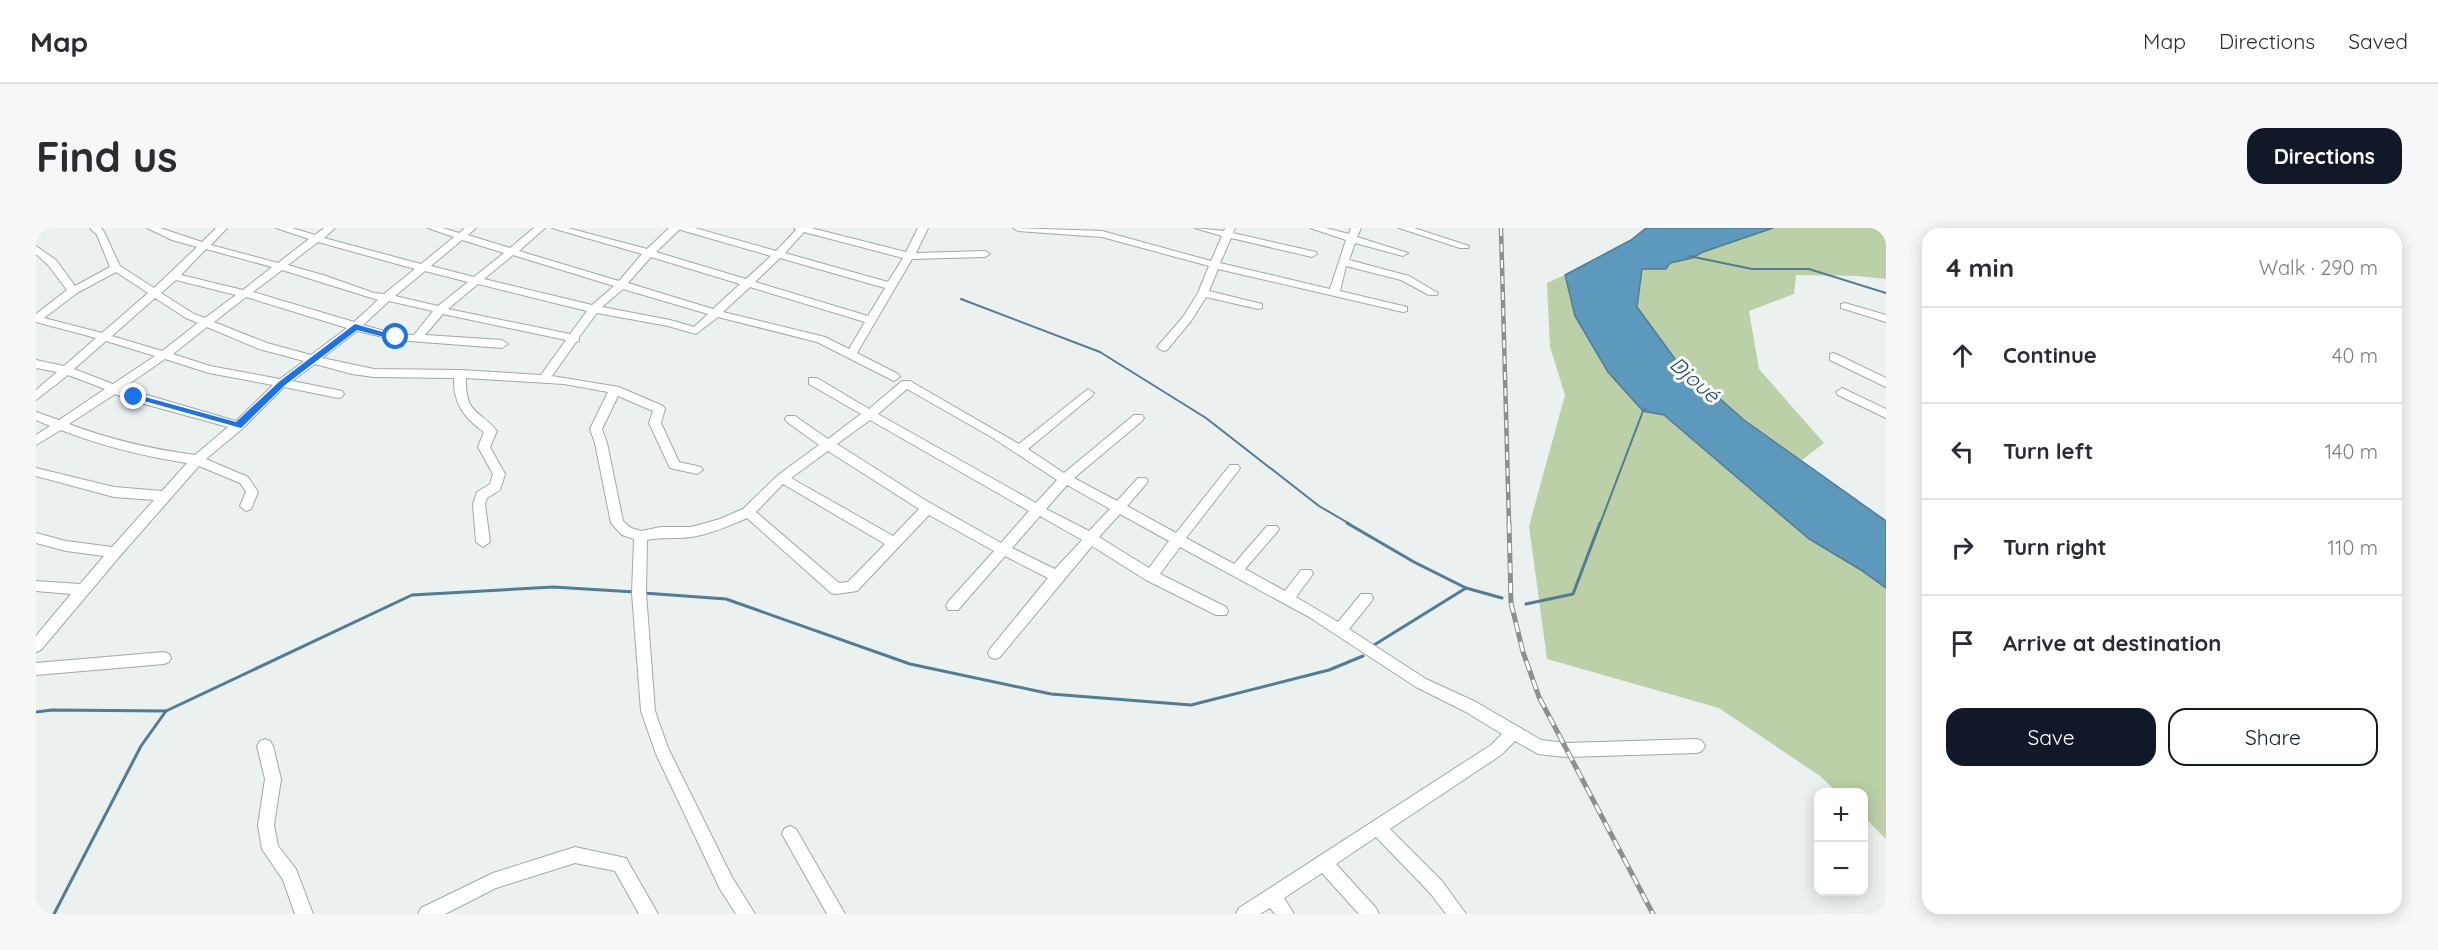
<!DOCTYPE html>
<html lang="en">
<head>
<meta charset="utf-8">
<style>
  body { margin:0; font-family:Quicksand,sans-serif; background:#f7f7f7; color:#2b2b33 }
  .controls { position:absolute; right:18px; bottom:18px; display:grid; overflow:hidden; border-radius:12px; box-shadow:0 3px 15px #0003 }
  .controls button { width:54px; height:54px; display:grid; place-items:center; padding:0; border:0; border-bottom:2px solid #e1e1e2; background:#fff; color:#2b2b33; font:30px sans-serif }
  .stop { position:absolute; width:18px; height:18px; margin:-14px; border:4px solid #1a73e8; border-radius:50%; background:#fff }
  .stop.end { background:#1a73e8; border-color:#fff; box-shadow:0 2px 6px #0008 }
  .list { margin:0; padding:0; list-style:none }
  h2 { display:flex; justify-content:space-between; align-items:center; height:78px; margin:0; padding:0 24px; font-size:26px }
  h2 small { font-size:20px; font-weight:400; color:#7c7c81 }
  .list li { display:grid; grid-template-columns:39px 1fr auto; gap:18px; align-items:center; box-sizing:border-box; height:96px; padding:0 24px; border-top:2px solid #e1e1e2 }
  .list b { display:block; font-size:22px; white-space:nowrap }
  .list em { font-size:20px; font-style:normal; color:#7c7c81 }
  .actions { display:flex; gap:12px; padding:18px 24px }
  .actions a { flex:1; padding:14px 0; border:2px solid #111827; border-radius:18px; text-align:center; font-size:21px; color:#111827 }
  .actions .main { background:#111827; color:#fff }
  .icon { flex:none; width:33px; height:33px; fill:none; stroke:currentColor; stroke-width:2; stroke-linecap:round; stroke-linejoin:round }
  .map { position:relative; flex:none; width:1850px; height:686px; overflow:hidden; border-radius:18px }
  header { display:flex; align-items:center; gap:36px; box-sizing:border-box; height:84px; padding:0 30px; background:#fff; border-bottom:2px solid #e1e1e2 }
  header strong { font-size:28px }
  nav { display:flex; gap:33px; margin-inline-start:auto; font-size:21px }
  .intro { display:flex; align-items:center; justify-content:space-between; box-sizing:border-box; height:144px; padding:0 36px }
  h1 { margin:0; font-size:42px }
  .button { padding:15px 27px; border-radius:18px; background:#111827; color:#fff; font-size:21px; font-weight:700 }
  main { display:flex; gap:36px; padding:0 36px }
  aside { flex:1; background:#fff; border-radius:18px; box-shadow:0 3px 15px #0003 }
  .map>svg:first-child { display:block }
</style>
</head>
<body>
<header>
<strong>Map</strong>
<nav><a>Map</a><a>Directions</a><a>Saved</a></nav>
</header>
<div class="intro"><h1>Find us</h1><a class="button">Directions</a></div>
<main>
<div class="map">
<svg width="1850" height="686" viewBox="0 0 1850 686">
  <rect width="100%" height="100%" fill="#eaf1ef"/>
  <g fill="#bbd0a7">
    <path d="M1737 0H1850V51L1821 48 1760 47 1758 66 1713 83 1723 141 1788 215 1766 232 1708 192 1639 131 1601 79 1605 40 1629 41 1634 35 1656 30 1667 24Z"/>
    <path d="M1529 47 1539 88 1572 144 1607 183 1628 187 1773 311 1825 342 1850 360V611L1828 589V564H1801L1784 548 1683 480 1511 431 1493 298 1529 167 1514 119 1511 55Z"/>
  </g>
  <path fill="#5d99bd" stroke="#527c95" stroke-width="1.5" d="M1610 0H1737L1667 24 1656 30 1634 35 1630 41H1606L1601 79 1639 131 1708 192 1850 293V360L1825 342 1773 311 1628 187 1607 183 1572 144 1539 88 1529 47 1595 12Z"/>
  <g fill="none" stroke-linecap="round" stroke-linejoin="round">
    <g stroke="#527c95" stroke-width="2">
      <path d="M1653 28 1716 41H1773L1850 65"/>
      <path d="M925 71 1064 124 1170 190 1283 278 1314 296"/>
      <path d="M1564 296 1607 183 1610 181"/>
    </g>
    <g stroke="#527c95" stroke-width="3">
      <path d="M1311 295 1378 334 1430 360"/>
      <path d="M608 365 690 371 874 436 1015 466 1155 477 1293 442 1327 428"/>
      <path d="M1490 376 1537 366 1564 295"/>
      <path d="M1338 417 1430 360 1466 370"/>
      <path d="M0 484 16 482 130 483 376 367 517 359 599 364"/>
      <path d="M18 686 105 518 130 483"/>
    </g>
    <g stroke="#a2a8a7" stroke-width="2">
      <g id="minor">
        <path d="M54 0H65L68 4 84 38 118 60 161 19 136 12 111 0H124L166 14 180 0H191L175 17 242 35 273 11 240 0H256L279 7 288 0H299L288 10 385 36 418 9 392 0H407L423 5 429 0H440L432 7 474 20 498 0H509L483 23 583 53 606 26 516 0H532L611 21 633 0H659L740 23 760 2 758 0H775L870 24 882 0H892L880 25 949 23 954 26 949 29 876 31 821 125 862 146 864 149 858 153 781 114 682 89 660 106 632 98 561 85 543 109V113L540 114 516 148 583 159 627 178 629 181 625 195 643 234 665 239 667 242 661 246 634 240 613 195 617 183 582 168 566 201 571 215 587 293 595 300 605 303 625 299H655L684 291 707 281 742 247 783 217 751 194 749 191 751 188H759L792 211 825 186 773 156V150H781L833 181 866 153H874L983 216 1052 161 1058 165 1056 168 992 221 1028 245 1098 187H1106L1108 190 1106 193 1038 250 1081 273 1102 250H1110L1112 253 1110 256 1091 278 1140 305 1194 237H1202L1204 240 1202 243 1150 310 1198 336 1231 298H1241L1243 301 1241 304 1209 341 1249 363 1265 342H1275L1277 346 1260 369 1302 394 1325 366H1335L1337 370 1335 374 1313 401 1390 451 1440 474 1505 512 1530 515 1661 511 1666 513 1669 518 1666 523 1661 525 1530 529 1502 526 1479 513 1465 527 1354 601 1406 653 1430 686H1410L1394 665 1340 609 1300 636 1340 680 1343 686H1323L1286 645 1248 670 1258 686H1239L1234 680 1224 686H1200L1203 680 1455 517 1466 506 1430 484 1380 459 1273 389 1144 319 1124 346 1190 379 1192 383 1190 387H1180L1110 352 1056 318 964 429 959 431 954 429 952 425 954 421 1012 350 969 328 922 382H912L910 378 912 374 958 323 893 287 821 363 800 366 795 365 711 290C693 298 674 306 655 309 641 311 626 309 611 312L610 365 619 483 632 520 696 649 719 686H700L684 661 620 526 605 483 596 365 598 311 586 307 575 295 559 215 554 201 572 164 528 156 430 150C429 187 443 181 461 203L454 219 469 246 464 262 451 270 449 276 454 314 447 319 440 314 437 276 441 264 454 256 457 246 442 219 448 204C428 190 417 175 418 150L338 149 316 146 279 136 256 153 306 163 308 166 306 169 302 170 248 159 206 201 170 231 212 249 222 264 215 281 210 283 204 278 210 264 204 255 163 238 84 328 5 422 0 424V408L35 366 0 363V353L44 356 68 328 30 323 0 315V305L30 313 76 319 118 272 78 269 0 248V240L78 259 126 263 151 235C107 228 66 218 25 202L0 217V207L14 198 0 192V184L23 192 69 161 32 147 0 172V162L21 144 0 140V132L28 138 60 110 0 94V86L31 62 12 37 0 26V18L20 32 39 58 74 39 61 7ZM644 1 645 2 735 28 710 51 620 24ZM768 4 867 30 852 54 749 25ZM426 12 468 25 438 49 395 38ZM282 14 379 41 348 66 338 65 290 48 252 37ZM170 21 236 39 207 62 145 47ZM477 27 578 58 556 77 448 51ZM615 29 704 56 677 81 592 55ZM744 30 849 60 832 88 719 54ZM246 42 342 72 318 94 217 64ZM389 43 432 54 402 78 359 68ZM80 44 112 65 66 105 8 90 41 65ZM140 52 200 67 169 90 158 86 125 65ZM442 56 551 83 534 106 412 81ZM714 59 829 94 813 121 789 109 687 84ZM587 61 672 86 658 99 634 92 566 79ZM210 69 311 100 275 127 231 115 178 94ZM119 70 150 90 162 95 126 123 76 108ZM353 73 397 83 378 107 360 106 327 97ZM407 86 530 112 505 147 424 142 338 141 286 130 321 103 360 112 466 120 472 116 466 112 389 107ZM171 99 223 121 268 133 244 151 174 138 137 126ZM70 113 119 128 77 156 38 141ZM129 131 173 145 237 157 200 193 87 160ZM871 161 957 210 1021 252 1000 275 842 186ZM79 166 94 172 192 199 159 227C115 221 75 212 33 196ZM834 192 993 283 965 315 889 272 801 216ZM792 223 883 281 857 308 755 250ZM747 256 849 316 812 354 803 355 720 284ZM1031 257 1074 281 1053 303 1010 281ZM1084 286 1133 313 1113 340 1063 309ZM1004 288 1046 312 1019 341 976 320Z"/>
        <path d="M977 0 1066 3 1175 33 1186 8 1159 0 1188 3 1189 0H1199L1197 5 1280 24 1281 26 1276 29 1195 10 1184 35 1294 61 1310 12 1274 0H1290L1313 6 1315 0H1325L1321 9 1372 25 1367 28 1319 15 1313 32 1373 48 1402 65 1401 67H1393L1365 52 1310 38 1304 63 1371 79V83L1367 84 1182 41 1173 63 1226 76V80L1222 81 1170 69 1155 93 1131 122 1127 123 1121 119 1147 89 1162 65 1173 38 1066 9 982 3Z"/>
        <path d="M1363 0H1378L1433 18 1432 20H1424Z"/>
        <path d="M1809 75 1850 87V94L1805 80V76Z"/>
        <path d="M1798 125 1850 150V159L1794 132V126Z"/>
        <path d="M1806 160 1850 181V190L1802 167 1800 164Z"/>
        <path d="M128 424 133 426 135 430 133 434 128 436 0 447V435Z"/>
        <path d="M229 511 234 513 237 518 245 551 238 597 242 618 260 641 277 686H259L247 652 226 621 222 597 229 551 221 518 224 513Z"/>
        <path d="M754 598 760 601 809 686H791L746 606 748 601Z"/>
        <path d="M539 619 590 630 622 686H603L579 643 539 635 460 660 409 686H382L385 680 457 645Z"/>
      </g>
    </g>
    <use href="#minor" fill="#fff" fill-rule="evenodd"/>
    <g stroke="#8b8f8e" stroke-width="4.5">
      <path id="rail-far1" d="M1465 0 1473 296"/>
    </g>
    <g stroke="#8b8f8e" stroke-width="5">
      <path id="rail" d="M1473 295 1475 375 1487 424 1503 469 1617 686"/>
    </g>
    <use href="#rail-far1" stroke="#fff" stroke-width="2" stroke-dasharray="8" stroke-linecap="butt"/>
    <use href="#rail" stroke="#fff" stroke-width="3" stroke-dasharray="10" stroke-linecap="butt"/>
  </g>
  <path fill="#1a73e8" d="M319 96 364 109 360 112 321 102 249 157 205 200 94 169 98 166 200 194 244 153Z"/>
  <g text-anchor="middle" dominant-baseline="central" stroke-width="6" stroke-linejoin="round" paint-order="stroke">
    <g font-size="21" font-style="italic" fill="#1d4c67" stroke="#fff">
      <text transform="translate(1659 151) rotate(41)">Djoué</text>
    </g>
  </g>
</svg>
<div class="controls">
<button>+</button>
<button>−</button>
</div>
<div class="stop" style="left:360px;top:109px"></div>
<div class="stop end" style="left:98px;top:169px"></div>
</div>
<aside>
<h2>4 min<small>Walk · 290 m</small></h2>
<ul class="list">
<li><svg class="icon" aria-label="ahead" viewBox="0 0 24 24"><path d="M12 20V5M6 11l6-6 6 6"/></svg><div><b>Continue</b></div><em>40 m</em></li>
<li><svg class="icon" aria-label="left" viewBox="0 0 24 24"><path d="M17 20v-9H6M10 6l-5 5 5 5"/></svg><div><b>Turn left</b></div><em>140 m</em></li>
<li><svg class="icon" aria-label="right" viewBox="0 0 24 24"><path d="M7 20v-9h11M14 6l5 5-5 5"/></svg><div><b>Turn right</b></div><em>110 m</em></li>
<li><svg class="icon" aria-label="arrive" viewBox="0 0 24 24"><path d="M6 21V4h12l-3 4 3 4H6"/></svg><div><b>Arrive at destination</b></div></li>
</ul>
<div class="actions"><a class="main">Save</a><a>Share</a></div>
</aside>
</main>
</body>
</html>
